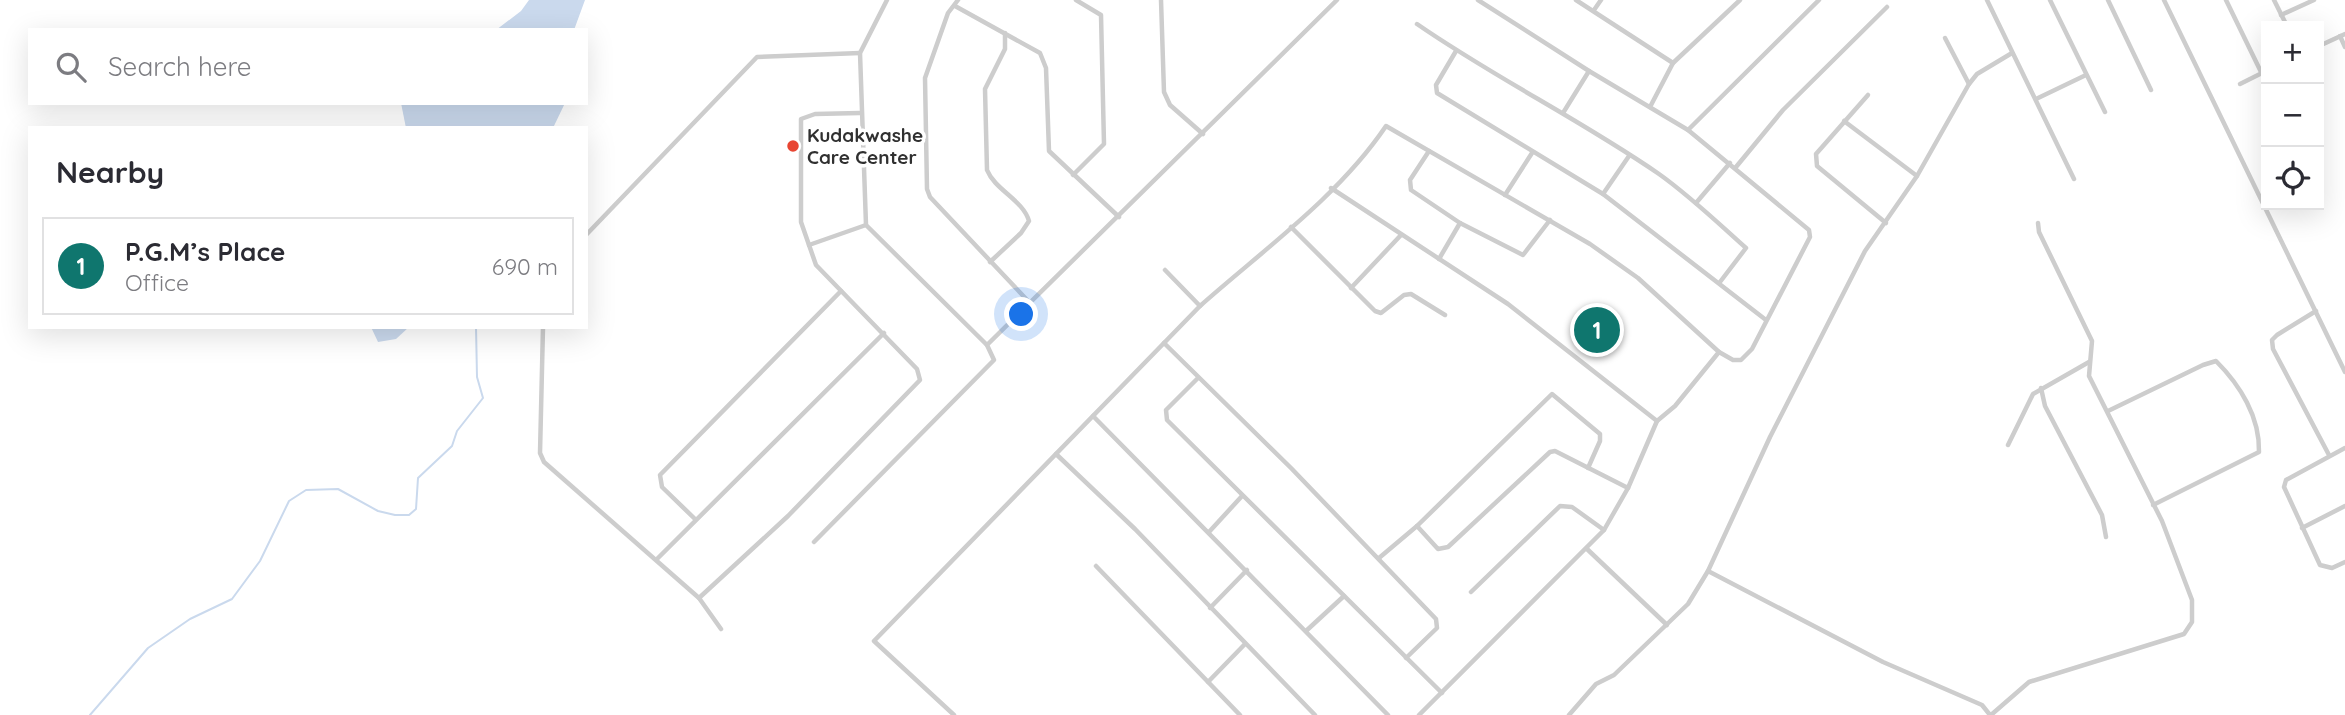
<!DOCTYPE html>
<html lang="en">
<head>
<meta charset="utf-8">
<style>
  body { margin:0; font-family:Quicksand,sans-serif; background:#f7f7f7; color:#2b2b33 }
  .controls { position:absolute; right:21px; top:21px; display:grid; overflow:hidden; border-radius:0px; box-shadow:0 7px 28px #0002 }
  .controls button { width:63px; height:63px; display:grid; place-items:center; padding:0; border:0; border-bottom:2px solid #e1e1e2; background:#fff; color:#2b2b33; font:35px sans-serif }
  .you { position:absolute; left:1022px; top:315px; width:24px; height:24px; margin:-18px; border:5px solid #fff; border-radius:50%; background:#1a73e8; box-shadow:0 0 0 10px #1a73e833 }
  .badge { display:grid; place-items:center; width:46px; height:46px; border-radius:50%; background:#0f766e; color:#fff; font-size:23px; font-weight:700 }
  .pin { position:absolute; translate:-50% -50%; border:4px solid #fff; box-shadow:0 2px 7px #0006 }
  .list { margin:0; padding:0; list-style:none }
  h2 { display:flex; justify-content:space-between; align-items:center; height:91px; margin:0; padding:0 28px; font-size:30px }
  h2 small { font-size:23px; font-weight:400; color:#7c7c81 }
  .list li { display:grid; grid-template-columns:46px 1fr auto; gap:21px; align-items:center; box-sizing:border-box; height:98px; margin:0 14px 14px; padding:0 14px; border:2px solid #e1e1e2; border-radius:0px }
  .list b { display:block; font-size:26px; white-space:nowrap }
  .list p { margin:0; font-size:23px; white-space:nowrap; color:#7c7c81 }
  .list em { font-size:23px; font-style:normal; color:#7c7c81 }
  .icon { flex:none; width:38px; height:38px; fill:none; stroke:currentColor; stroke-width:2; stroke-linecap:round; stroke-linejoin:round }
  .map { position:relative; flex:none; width:2345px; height:715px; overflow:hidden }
  .search { position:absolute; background:#fff; box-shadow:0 7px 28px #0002; left:28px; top:28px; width:560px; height:77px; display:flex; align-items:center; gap:18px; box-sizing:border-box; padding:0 24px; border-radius:0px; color:#7c7c81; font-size:26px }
  .panel { position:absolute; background:#fff; box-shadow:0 7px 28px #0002; left:28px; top:126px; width:560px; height:203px; border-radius:0px }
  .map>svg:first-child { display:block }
</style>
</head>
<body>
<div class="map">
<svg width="2345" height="715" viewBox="0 0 2345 715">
  <rect width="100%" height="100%" fill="#fff"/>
  <g fill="#cad9ed">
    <path d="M529 0H585L574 30H496L521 11Z"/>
    <path d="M401 103H565L553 128H406Z"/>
    <path d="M371 327H409L396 339 378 342Z"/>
  </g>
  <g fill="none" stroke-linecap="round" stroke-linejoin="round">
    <path stroke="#cad9ed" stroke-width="2" d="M90 715 148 648 190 619 232 599 260 561 289 501 306 490 338 489 378 511 395 515H409L416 509 418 478 452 446 457 431 483 398 477 377 476 327"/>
    <g stroke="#cdcdcd" stroke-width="4.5">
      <path d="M958 0 948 13 925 78 927 189 930 197 1029 302"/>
      <path d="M1161 0 1164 92 1170 105 1203 134"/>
      <path d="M1478 0 1589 71"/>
      <path d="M1576 0 1673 63"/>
      <path d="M1987 0 2074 179"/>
      <path d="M2050 0 2105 112"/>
      <path d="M2108 0 2151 90"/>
      <path d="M2164 0 2345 372"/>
      <path d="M2226 0 2262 74"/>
      <path d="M2274 0 2287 26"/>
      <path d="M955 6 1040 53 1046 68 1049 151 1119 217"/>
      <path d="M1594 10 1601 0"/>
      <path d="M2281 15 2314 0"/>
      <path d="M1417 24C1495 78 1581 120 1659 174 1690 196 1718 223 1746 248L1720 282"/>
      <path d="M2340 36 2345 47"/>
      <path d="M1945 38 1969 84"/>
      <path d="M2319 46 2345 34"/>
      <path d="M1456 51 1436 85 1437 93 1603 194 1766 320"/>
      <path d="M2240 84 2266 71"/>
      <path d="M1868 95 1816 154 1817 166 1886 223"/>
      <path d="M2036 99 2086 75"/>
      <path d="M1650 107 1673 63 1740 0"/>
      <path d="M1844 121 1917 176"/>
      <path d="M1688 130 1819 0"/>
      <path d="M1429 151 1410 180 1411 190 1460 223 1523 255 1550 220"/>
      <path d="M1736 167 1783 110 1887 7"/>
      <path d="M1073 175 1104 144 1101 15 1076 0"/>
      <path d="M1331 188 1508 304 1657 421"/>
      <path d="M1603 194 1629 156"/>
      <path d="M1505 195 1532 153"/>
      <path d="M1696 203 1730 163"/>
      <path d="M1291 227 1375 311 1381 313 1404 295 1411 294 1445 315"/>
      <path d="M586 235 757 57 860 53"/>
      <path d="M809 245 866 225"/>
      <path d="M1439 259 1460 223"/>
      <path d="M990 262 1021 233 1029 221C1023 200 995 190 987 170L985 89 1005 49V33"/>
      <path d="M1351 288 1401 235"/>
      <path d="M1200 306C1263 250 1338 197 1386 126L1590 244 1638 278 1719 352 1733 360H1741L1752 349 1810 237 1809 230 1688 130 1589 71 1563 113"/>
      <path d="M2316 311 2277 335 2272 340 2273 349 2329 455"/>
      <path d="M543 327 540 453 544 462 699 598"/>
      <path d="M1164 343 1291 468 1436 619 1437 628 1406 658"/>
      <path d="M987 345 1337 0"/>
      <path d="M1198 378 1166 410 1167 420 1442 693"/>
      <path d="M2041 388 2045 406 2102 515 2106 537"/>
      <path d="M2108 411 2203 365 2216 361C2240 385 2260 417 2259 452L2153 505"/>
      <path d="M1093 416 1388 715"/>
      <path d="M2008 445 2033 394 2089 362"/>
      <path d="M2345 448 2286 480 2284 487 2320 565 2332 568 2345 562"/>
      <path d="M1056 454 1135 529 1315 715"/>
      <path d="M695 519 662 487 660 475 841 291"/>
      <path d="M1417 526 1438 549 1448 547 1550 452 1555 451 1628 488"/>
      <path d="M2302 528 2345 506"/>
      <path d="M1209 532 1242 496"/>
      <path d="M814 542 994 360 987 345 866 225 860 53 887 0"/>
      <path d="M1587 549 1667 625"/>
      <path d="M1379 558 1417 526 1552 394 1600 434V441L1588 468"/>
      <path d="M657 559 884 333"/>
      <path d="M1096 566 1240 715"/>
      <path d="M1708 571 1883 662 1982 705 1990 715"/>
      <path d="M1471 592 1560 506 1572 507 1604 530"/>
      <path d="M1210 608 1247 570"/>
      <path d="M721 629 699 598 788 516 920 380 917 369 816 265 801 222V119L815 114 860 113"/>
      <path d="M1306 631 1344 596"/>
      <path d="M1208 682 1245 644"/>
      <path d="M954 715 874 641 1200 306 1165 270"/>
      <path d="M1419 715 1604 530 1628 488 1657 421 1675 406 1719 352"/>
      <path d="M1569 715 1596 684 1614 675 1688 604 1708 571 1770 437 1865 251 1917 176 1969 84 1977 74 2012 53"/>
      <path d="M1991 715 2029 682 2184 634 2192 622V600L2162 521 2089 376 2092 341 2039 232 2038 223"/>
    </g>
  </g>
  <circle fill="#e84532" stroke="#fff" stroke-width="2.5" cx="793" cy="146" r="7"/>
  <g text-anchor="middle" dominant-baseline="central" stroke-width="7" stroke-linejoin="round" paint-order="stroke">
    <g font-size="19" font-weight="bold" fill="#303030" stroke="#fff" text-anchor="start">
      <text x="807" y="135">Kudakwashe<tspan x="807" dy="22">Care Center</tspan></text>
    </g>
  </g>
</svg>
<div class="controls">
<button>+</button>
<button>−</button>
<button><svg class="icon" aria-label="locate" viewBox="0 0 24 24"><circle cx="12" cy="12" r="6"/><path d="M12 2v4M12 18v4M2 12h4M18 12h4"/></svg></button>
</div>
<div class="you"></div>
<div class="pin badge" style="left:1597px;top:330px">1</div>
<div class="search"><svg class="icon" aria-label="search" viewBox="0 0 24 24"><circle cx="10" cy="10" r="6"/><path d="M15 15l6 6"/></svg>Search here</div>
<section class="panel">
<h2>Nearby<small></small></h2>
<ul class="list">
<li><span class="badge">1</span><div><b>P.G.M’s Place</b><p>Office</p></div><em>690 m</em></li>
</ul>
</section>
</div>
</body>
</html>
